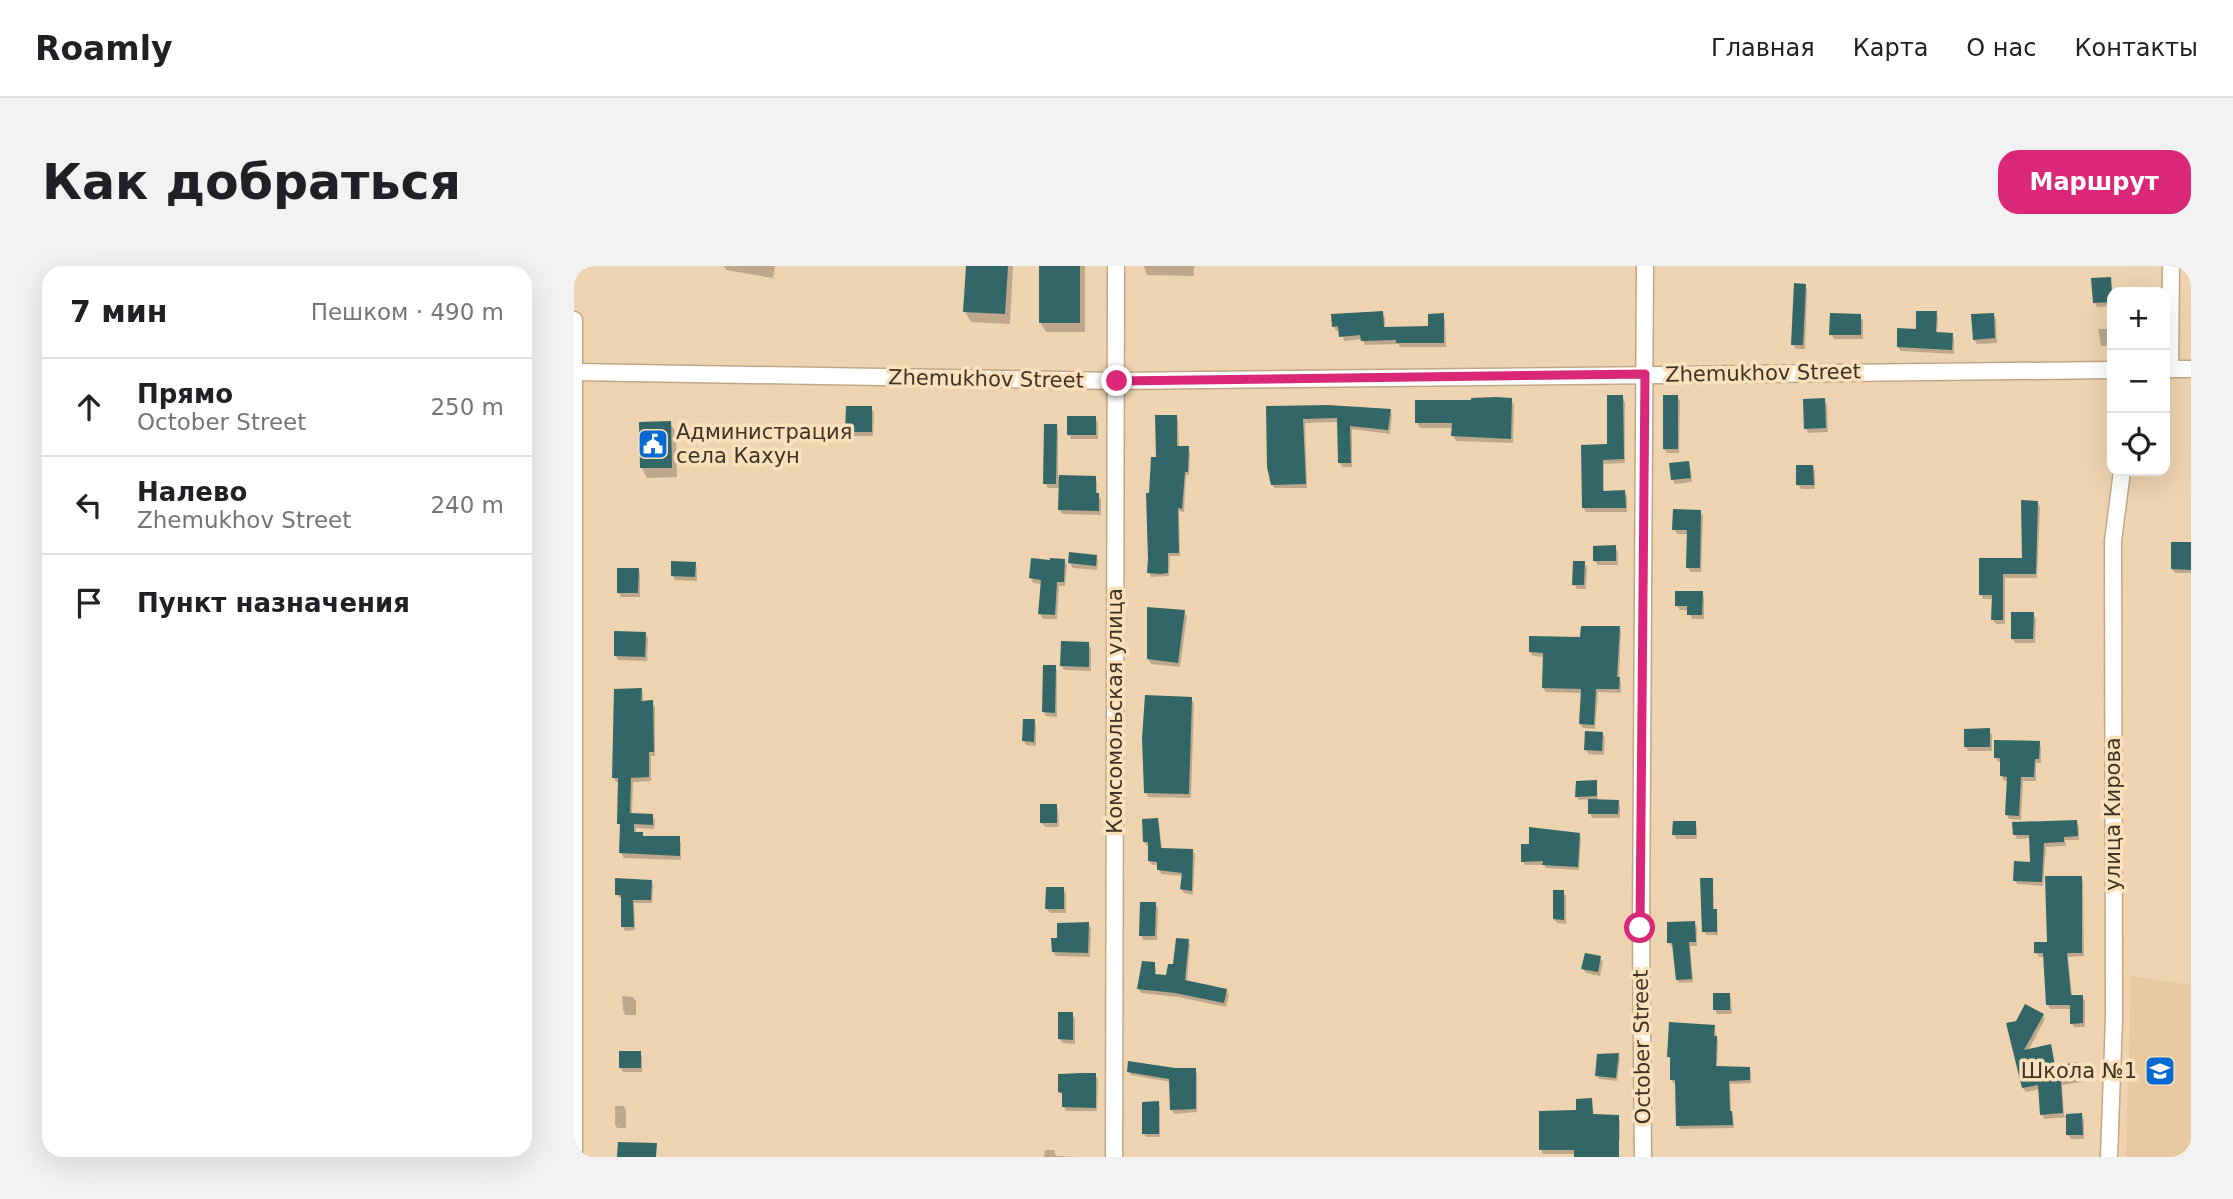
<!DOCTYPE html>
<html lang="ru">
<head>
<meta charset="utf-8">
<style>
  body { margin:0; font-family:"DejaVu Sans",sans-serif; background:#f2f2f2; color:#202124 }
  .controls { position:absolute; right:21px; top:21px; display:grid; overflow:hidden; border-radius:14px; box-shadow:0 7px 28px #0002 }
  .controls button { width:63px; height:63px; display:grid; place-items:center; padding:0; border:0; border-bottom:2px solid #e0e0e0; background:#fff; color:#202124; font:35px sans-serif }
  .stop { position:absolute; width:21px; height:21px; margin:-16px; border:5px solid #db2777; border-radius:50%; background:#fff }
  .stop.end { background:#db2777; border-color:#fff; box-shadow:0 2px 7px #0008 }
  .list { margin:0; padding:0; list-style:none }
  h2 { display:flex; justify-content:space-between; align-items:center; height:91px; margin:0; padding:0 28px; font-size:30px }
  h2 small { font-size:23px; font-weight:400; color:#757577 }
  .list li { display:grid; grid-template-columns:46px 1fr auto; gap:21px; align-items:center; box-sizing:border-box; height:98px; padding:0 28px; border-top:2px solid #e0e0e0 }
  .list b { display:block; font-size:26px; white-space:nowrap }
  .list p { margin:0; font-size:23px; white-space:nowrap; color:#757577 }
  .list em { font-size:23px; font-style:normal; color:#757577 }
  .icon { flex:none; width:38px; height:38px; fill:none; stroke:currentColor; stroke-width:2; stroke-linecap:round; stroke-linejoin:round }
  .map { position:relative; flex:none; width:1617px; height:891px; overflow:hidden; border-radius:21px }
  header { display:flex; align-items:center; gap:42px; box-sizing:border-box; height:98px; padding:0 35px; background:#fff; border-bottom:2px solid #e0e0e0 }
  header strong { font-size:33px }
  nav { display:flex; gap:38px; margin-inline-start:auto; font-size:24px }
  .intro { display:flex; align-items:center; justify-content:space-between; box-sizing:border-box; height:168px; padding:0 42px }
  h1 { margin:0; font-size:49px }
  .button { padding:18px 32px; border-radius:21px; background:#db2777; color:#fff; font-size:24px; font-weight:700 }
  main { display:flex; gap:42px; padding:0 42px }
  aside { flex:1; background:#fff; border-radius:21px; box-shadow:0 7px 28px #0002 }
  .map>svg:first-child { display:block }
</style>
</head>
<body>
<header>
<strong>Roamly</strong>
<nav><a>Главная</a><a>Карта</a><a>О нас</a><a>Контакты</a></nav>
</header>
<div class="intro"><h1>Как добраться</h1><a class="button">Маршрут</a></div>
<main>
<aside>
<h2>7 мин<small>Пешком · 490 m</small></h2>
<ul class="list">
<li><svg class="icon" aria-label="ahead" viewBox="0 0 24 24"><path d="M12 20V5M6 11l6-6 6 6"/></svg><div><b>Прямо</b><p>October Street</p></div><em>250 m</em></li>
<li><svg class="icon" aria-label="left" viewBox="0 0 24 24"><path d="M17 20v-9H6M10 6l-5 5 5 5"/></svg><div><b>Налево</b><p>Zhemukhov Street</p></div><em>240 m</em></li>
<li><svg class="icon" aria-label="arrive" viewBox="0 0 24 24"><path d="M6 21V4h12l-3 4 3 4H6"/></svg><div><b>Пункт назначения</b></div></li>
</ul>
</aside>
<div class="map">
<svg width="1617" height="891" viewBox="0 0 1617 891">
  <rect width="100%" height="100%" fill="#edd3af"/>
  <path fill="#e7c89f" d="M1557 710 1617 719V891H1552Z"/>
  <g fill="#0003">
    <path d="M150 0H201L199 12 152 4Z"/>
    <path d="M393 0H439L436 58 397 56 391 46Z"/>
    <path d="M467 0H511V66H472L466 56Z"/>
    <path d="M570 0H620V10L573 9Z"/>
    <path d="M1536 13 1538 18V40L1523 41 1521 37Z"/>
    <path d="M1231 19 1233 24 1231 83H1222L1219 78Z"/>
    <path d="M808 47 811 52V63L855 62 869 49 871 54 872 81H826L825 78 791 79 788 73 770 75 767 64 762 65 760 60Z"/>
    <path d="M1362 47 1364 52 1363 68 1378 69 1380 73V88L1327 85 1324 81Z"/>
    <path d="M1419 48 1422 53 1423 77 1403 78 1400 73Z"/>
    <path d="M1286 50 1289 54V73H1260L1257 68Z"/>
    <path d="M1524 63H1538V80H1527Z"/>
    <path d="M1103 130 1106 135 1105 187H1093L1090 183Z"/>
    <path d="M1048 131 1051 136V197L1030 198V226H1050L1053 230V246H1012L1009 242 1034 180Z"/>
    <path d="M937 134 940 139 939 177 882 175 879 170V162H846L843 156Z"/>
    <path d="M1250 134 1253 139 1254 166 1234 167 1232 162Z"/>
    <path d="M297 142 300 146 299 170H276L273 165Z"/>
    <path d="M693 142 816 144 818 149 816 168 778 163V201H768L766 197 764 156 731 157 733 222H701L698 218Z"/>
    <path d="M602 151 604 154 605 181 613 182 616 186 615 209H612L610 246 605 245 606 290H596L595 310 577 311 575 307 576 229 584 193Z"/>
    <path d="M521 152 524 156V173H497L495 169Z"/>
    <path d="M96 157 102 167 103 211 73 212 68 202Z"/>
    <path d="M482 160 484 164V211H521L523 216V229L527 233V249L488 248 486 244V222H474L471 217Z"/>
    <path d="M1114 197 1116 201 1118 216 1101 218 1099 214Z"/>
    <path d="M1238 200 1241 205V223H1227L1224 218Z"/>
    <path d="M1463 236 1466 241 1463 312H1431V358H1422L1419 354V333H1409L1407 328V293H1449Z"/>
    <path d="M1126 245 1129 250 1127 306H1117L1114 302 1115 268H1103L1100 263Z"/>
    <path d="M1617 278V307H1601L1598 303Z"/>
    <path d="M1041 281 1044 286V299H1024L1021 295Z"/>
    <path d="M522 291 524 295 523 304 499 302 496 297Z"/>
    <path d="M490 295 493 299 491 320H485L483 353H469L466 348 468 318 459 317 457 312Z"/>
    <path d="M1010 297 1013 301 1012 323H1003L1000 318Z"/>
    <path d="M121 298 123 302V315L101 314 99 310Z"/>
    <path d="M64 304 66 308V331H47L44 326Z"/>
    <path d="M1127 327 1130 331V353H1118L1115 344H1106L1103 340Z"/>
    <path d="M610 346 613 350 606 401 577 398 574 393Z"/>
    <path d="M1459 348 1462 353 1461 377H1441L1438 372Z"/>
    <path d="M1045 361 1047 366 1045 413 1047 417V427L1024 426 1021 463 1009 462 1006 458 1008 427 972 426 969 422 971 391 959 390 956 386Z"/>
    <path d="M71 368 74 372 73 395 44 394 42 390Z"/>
    <path d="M514 378 517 382V405L490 404 488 400Z"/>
    <path d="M481 401 483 405V451L472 450 470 446Z"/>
    <path d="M67 424 69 428V436H78L81 441V490H77V515L59 516 58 549 78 550 81 554 80 563 62 562V567H68L71 572H105L107 577V594L50 592 47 587V562L45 557 46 516H42L40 512Z"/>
    <path d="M617 433 620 437 617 532 574 531 572 526Z"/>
    <path d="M460 455 462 459V480L452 479 450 475Z"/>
    <path d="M1415 464 1418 469V485H1394L1392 481Z"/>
    <path d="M1028 467 1031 472 1030 489 1014 488 1012 484Z"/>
    <path d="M1464 477 1467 481V497H1462V515H1449L1447 554 1435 553 1433 549 1434 515H1430L1428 510V496H1424L1422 492Z"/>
    <path d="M1022 516 1024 535 1044 536 1046 540V552H1018L1016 547V533L1005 534 1003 531Z"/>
    <path d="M482 540 484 544 485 561H471L468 557Z"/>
    <path d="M583 554 585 558 588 583 618 584 621 588 619 629 610 627 607 623 609 610 587 608 585 599H578L575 595 576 580H573L570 576Z"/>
    <path d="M1502 556 1505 560V574H1491L1492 580 1472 581 1469 620 1443 618 1441 614 1458 598 1457 572 1443 573 1441 568Z"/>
    <path d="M1121 557 1123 562V573H1102L1100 568Z"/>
    <path d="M1005 568 1007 572 1005 604 972 602 970 599H951L949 595Z"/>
    <path d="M1507 612 1509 616 1510 690 1494 691 1498 731H1508L1511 735V761H1500L1498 757V743H1476L1474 739 1471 691H1465L1462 687 1475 677Z"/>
    <path d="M1138 614 1139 617 1140 644 1143 648 1144 669H1132L1130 665Z"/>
    <path d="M77 615 79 619 78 637H60L61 664 51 665 49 661V632H45L43 628Z"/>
    <path d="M489 623 492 627V647H476L473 643Z"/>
    <path d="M989 626 992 630V658L983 657 980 653Z"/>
    <path d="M581 638 584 642 583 674H569L567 669Z"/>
    <path d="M1120 657 1123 661V680H1116L1119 716 1105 717 1103 714 1100 680H1097L1095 676Z"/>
    <path d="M514 658 517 662 516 691 482 690 479 686 485 674Z"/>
    <path d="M614 674 616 679 613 717 652 724 655 729 652 741 604 731 567 727 565 723 580 698 582 703V710L594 711Z"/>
    <path d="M1026 692 1029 696 1026 710 1012 707 1009 703Z"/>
    <path d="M1155 728 1157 733 1158 748H1143L1141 744Z"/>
    <path d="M48 730 59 731 62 735V749H51L49 744Z"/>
    <path d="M498 748 501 753V778L488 777 486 773Z"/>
    <path d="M1468 749 1471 753 1454 785 1476 780 1482 802 1503 798 1508 816 1488 819 1490 850 1507 849 1510 854V873H1497L1494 869V851L1470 853 1468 849 1466 823 1452 826 1449 822 1434 759Z"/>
    <path d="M1140 761 1144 775 1143 802 1175 803 1177 806V817L1156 818 1157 846 1159 850 1160 862 1106 863 1104 859 1103 817H1099L1097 813V795L1095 790Z"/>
    <path d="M66 787 68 791V806H49L46 801Z"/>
    <path d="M1044 789 1046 792 1043 815 1025 813 1023 809Z"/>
    <path d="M621 804 623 808V846L600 848 598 844 597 816 557 809 555 805Z"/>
    <path d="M521 809 524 813 523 845H492L490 841V830L486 826Z"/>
    <path d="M1017 834 1020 850 1043 851 1046 855V874H1032L1002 888H969L967 884Z"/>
    <path d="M584 837 586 841V871H572L570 868Z"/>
    <path d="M41 840H50L52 844V862H43L41 858Z"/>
    <path d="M471 884H480L482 890 504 891H470Z"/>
  </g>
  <g fill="#336767">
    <path d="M392 0H434L431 48 389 46Z"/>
    <rect x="465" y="0" width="41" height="57"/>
    <path d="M1537 11 1538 36 1519 37 1517 12Z"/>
    <path d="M1220 17 1232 18 1229 79H1217Z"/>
    <path d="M809 45 810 61 854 60V48L870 47V77H822V74L787 75 786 69 765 71 764 60 758 61 757 48Z"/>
    <path d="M1342 45H1363L1362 66 1379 67 1378 84 1323 81V62L1342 63Z"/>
    <path d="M1256 47 1287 48V69H1255Z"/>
    <path d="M1420 47 1421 72 1399 74 1397 48Z"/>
    <path d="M1033 129H1049L1050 193 1029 194V225L1051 224 1052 242H1008L1007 179 1033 178Z"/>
    <rect x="1089" y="129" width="15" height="54"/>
    <path d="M922 131 938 132 937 173 877 170 878 157H841V134H897V132Z"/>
    <path d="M1251 132 1252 162 1230 163 1229 133Z"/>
    <path d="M754 139 817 143 814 164 776 160 777 197H764L763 152 729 153 732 218 697 219 693 201 692 140Z"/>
    <path d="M272 140H298V166H271Z"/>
    <path d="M581 149H603V180H615L614 206H611L608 243 604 242 605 287H594V307L587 308 573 307 574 293 572 227H575L577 191H582Z"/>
    <rect x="493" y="150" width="29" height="19"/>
    <path d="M97 155 98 202H66L65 156Z"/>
    <path d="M470 158H483L482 218H469Z"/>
    <path d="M1115 195 1117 212 1097 214 1095 197Z"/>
    <path d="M1222 199H1239L1240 219H1222Z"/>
    <path d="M485 209 522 210V227H525V245L484 244Z"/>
    <path d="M1447 234 1464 235 1462 308H1429V354H1417L1418 329H1405V292H1448Z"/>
    <path d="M1099 243 1127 244 1126 302H1112L1113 264H1098Z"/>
    <path d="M1597 276H1617V304L1597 303Z"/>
    <path d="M1042 279V295H1019V280Z"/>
    <path d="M495 286 523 289 522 300 494 297Z"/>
    <path d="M457 292 476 294V292L491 293 490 316H483L481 349 464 348 467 314 455 312Z"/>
    <path d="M97 295 122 296 121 311 97 310Z"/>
    <path d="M999 295H1011L1010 319H998Z"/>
    <path d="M43 302H65L64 327H43Z"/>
    <path d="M1101 325H1129L1128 349H1113V340H1101Z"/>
    <path d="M573 341 611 344 604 397 573 393Z"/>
    <path d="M1437 346H1460L1459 373H1437Z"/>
    <path d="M1007 360H1046L1043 411H1046L1045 423H1022L1020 459 1005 458 1007 423 968 422 969 387 955 386V370L1006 371Z"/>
    <path d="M40 365 72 366 71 391 40 390Z"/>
    <path d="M487 375 515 376V401L486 400Z"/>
    <path d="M469 399H482L481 447 468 446Z"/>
    <path d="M68 422 67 435 79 434 80 486H75V511L57 512 56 547 79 548V559L60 558V566H69V570H106V590L45 587 46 558H43L44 512H38L40 423Z"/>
    <path d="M571 429 618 431 615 528 570 527 568 472Z"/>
    <path d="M449 453H461L460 476 448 475Z"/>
    <path d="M1416 462V481H1390V463Z"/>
    <path d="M1011 465 1029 466 1028 485 1010 484Z"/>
    <path d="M1420 474 1466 475 1465 493H1461L1460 511H1447L1445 550 1431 549 1433 511 1426 510V492H1420Z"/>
    <path d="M1023 514V530L1001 531 1002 515Z"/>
    <path d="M1014 533 1045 534 1044 548H1014Z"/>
    <rect x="466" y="538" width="17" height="19"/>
    <path d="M584 552 587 582 619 583 618 625 606 623 608 607 583 604V596L574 595V576H569L568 553Z"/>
    <path d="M1503 554 1504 570 1490 571V576L1470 577 1468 616 1439 615 1440 595 1456 596 1455 569H1439L1438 556Z"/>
    <path d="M1099 555H1122V569H1098Z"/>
    <path d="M955 561 1006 567 1004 601 968 599 969 595 947 596V578H955Z"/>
    <path d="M1471 610H1508V687H1493L1497 729H1509V757L1496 758V739H1472L1469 687H1460V676H1473Z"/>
    <path d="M41 612 78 614 77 634H59L60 661H47V629H41Z"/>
    <path d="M1126 612H1139V643H1143V666H1128Z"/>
    <path d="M472 621H490V643H471Z"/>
    <path d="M979 624H990V654L979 653Z"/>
    <path d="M566 636H582L581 670H565Z"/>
    <path d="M1121 655 1122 676H1115L1118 713 1102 714 1098 677H1093V656Z"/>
    <path d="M515 656 514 687 478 686 477 672H483V657Z"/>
    <path d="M602 672 615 673 611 714 653 723 650 737 601 727 563 723 568 695 581 696V708L592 709 594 698H599Z"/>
    <path d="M1011 687 1027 690 1024 706 1007 703Z"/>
    <rect x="1139" y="727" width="17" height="17"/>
    <path d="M1451 738 1470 748 1450 784 1477 778 1481 800 1504 796 1506 812 1487 815 1489 847 1466 849 1464 819 1448 822 1432 757 1442 755Z"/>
    <path d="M484 746H499V774L484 773Z"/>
    <path d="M1095 756 1141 759 1140 770H1143L1142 800 1176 801V814L1155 815 1156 845H1158L1159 859 1102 860 1101 814H1096V791H1093Z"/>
    <rect x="45" y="785" width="22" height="17"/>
    <path d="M1045 787 1042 812 1021 810 1023 788Z"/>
    <path d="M554 795 601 802H622V843L596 844 595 813 553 806Z"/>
    <path d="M508 807H522V842L488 841V827L484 826V808Z"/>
    <path d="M1018 832 1019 848 1045 849V891H1000V884H965V845L1002 844V833Z"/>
    <path d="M585 835V868H568V836Z"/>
    <path d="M1508 847 1509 869H1492V848Z"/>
    <path d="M44 876 83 877 82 891H43Z"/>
  </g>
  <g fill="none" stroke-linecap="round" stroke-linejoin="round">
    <g stroke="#c0a784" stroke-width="19">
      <g id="minor">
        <path d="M0 54V891"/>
        <path d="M1591 103H1617"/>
        <path d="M1596 103 1597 0"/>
        <path d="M1 106 543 115 1538 104"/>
        <path d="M540 891 542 0"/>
        <path d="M1069 891 1067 662 1071 0"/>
        <path d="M1535 891 1540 752 1539 275 1548 205"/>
      </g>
    </g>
    <use href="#minor" stroke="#fff" stroke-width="16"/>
  </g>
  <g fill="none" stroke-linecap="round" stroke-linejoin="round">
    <path stroke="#db2777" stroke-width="9" d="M543 115 1071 108 1066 662"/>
  </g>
  <defs>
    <g id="civic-square" transform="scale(1.575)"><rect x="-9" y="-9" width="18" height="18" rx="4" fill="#0769d2" stroke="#fae0bb"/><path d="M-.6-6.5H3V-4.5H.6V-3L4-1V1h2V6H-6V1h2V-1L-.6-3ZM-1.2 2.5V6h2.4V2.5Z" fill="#fff"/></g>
    <g id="school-square" transform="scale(1.575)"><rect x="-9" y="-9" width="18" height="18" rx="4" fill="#0769d2" stroke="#fae0bb"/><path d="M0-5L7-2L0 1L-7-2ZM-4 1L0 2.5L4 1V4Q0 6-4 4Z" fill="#fff"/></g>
  </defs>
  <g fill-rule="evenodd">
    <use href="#civic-square" x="79" y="178"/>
    <use href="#school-square" x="1586" y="805"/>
  </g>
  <g text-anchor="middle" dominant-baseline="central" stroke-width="7" stroke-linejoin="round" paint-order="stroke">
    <g font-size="21" fill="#3e3425" stroke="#fae0bb">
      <text transform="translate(1189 107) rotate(-1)">Zhemukhov Street</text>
      <text transform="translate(412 113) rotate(1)">Zhemukhov Street</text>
      <text transform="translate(541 445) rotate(-90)">Комсомольская улица</text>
      <text transform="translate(1539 548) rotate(-90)">улица Кирова</text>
      <text transform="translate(1068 781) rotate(-91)">October Street</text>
    </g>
    <g font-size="21" fill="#3e3425" stroke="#fae0bb" text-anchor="start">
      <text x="102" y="166">Администрация<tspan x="102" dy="24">села Кахун</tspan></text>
      <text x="1563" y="805" text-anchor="end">Школа №1</text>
    </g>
  </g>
</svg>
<div class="controls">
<button>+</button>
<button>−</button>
<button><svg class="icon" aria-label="locate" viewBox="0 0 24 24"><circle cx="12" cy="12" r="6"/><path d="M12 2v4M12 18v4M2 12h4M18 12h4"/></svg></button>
</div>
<div class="stop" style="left:1066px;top:662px"></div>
<div class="stop end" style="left:543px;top:115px"></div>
</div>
</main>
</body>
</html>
